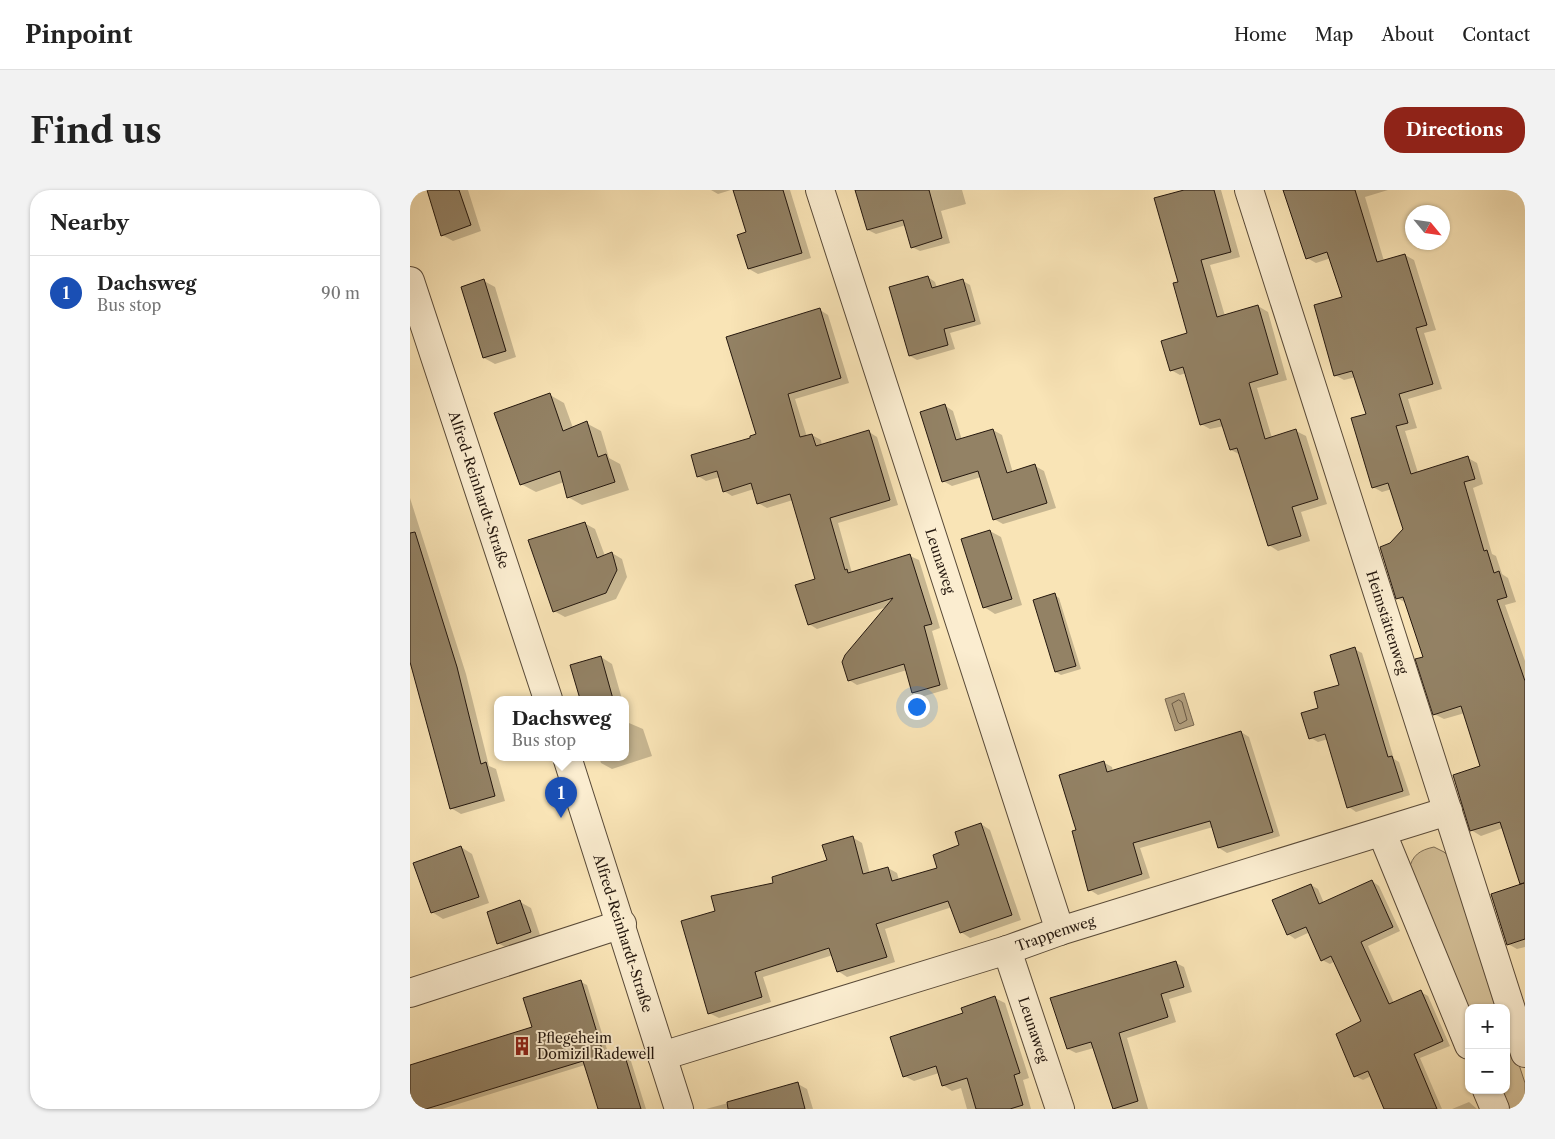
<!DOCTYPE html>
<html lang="en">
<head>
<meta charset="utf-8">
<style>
  body { margin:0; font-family:"Libre Caslon Text",serif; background:#f2f2f2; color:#222 }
  .controls { position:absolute; right:15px; bottom:15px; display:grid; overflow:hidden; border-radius:10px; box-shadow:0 1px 4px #0004 }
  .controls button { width:45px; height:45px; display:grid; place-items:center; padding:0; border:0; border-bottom:1px solid #e0e0e0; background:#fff; color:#222; font:25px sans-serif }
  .compass { position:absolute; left:995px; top:15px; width:45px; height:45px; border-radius:50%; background:#fff; box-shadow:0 1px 4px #0004; rotate:119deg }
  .you { position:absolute; left:506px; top:516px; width:18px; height:18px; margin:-12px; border:4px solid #fff; border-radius:50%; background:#1a73e8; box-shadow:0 0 0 8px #1a73e833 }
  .badge { display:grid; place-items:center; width:32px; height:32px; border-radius:50%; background:#8f2418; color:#fff; font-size:16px; font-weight:700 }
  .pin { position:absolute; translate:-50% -41px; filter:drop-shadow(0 1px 2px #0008) }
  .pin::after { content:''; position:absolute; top:26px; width:18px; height:15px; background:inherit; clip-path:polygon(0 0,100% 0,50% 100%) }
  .popup { position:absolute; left:84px; top:506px; width:135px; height:65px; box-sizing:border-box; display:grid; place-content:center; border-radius:10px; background:#fff; filter:drop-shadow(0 1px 4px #0005); font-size:16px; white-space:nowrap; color:#767676 }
  .popup b { font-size:19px; color:#222 }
  .popup::after { content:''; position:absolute; left:50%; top:100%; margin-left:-10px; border:10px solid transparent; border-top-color:#fff }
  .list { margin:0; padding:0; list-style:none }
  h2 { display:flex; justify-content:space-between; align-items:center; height:65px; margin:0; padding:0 20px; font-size:21px }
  h2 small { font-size:16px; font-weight:400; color:#767676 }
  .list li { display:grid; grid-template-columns:32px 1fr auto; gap:15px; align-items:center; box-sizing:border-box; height:75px; padding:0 20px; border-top:1px solid #e0e0e0 }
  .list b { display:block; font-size:19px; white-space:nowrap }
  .list p { margin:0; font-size:16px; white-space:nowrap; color:#767676 }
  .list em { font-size:16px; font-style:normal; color:#767676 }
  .map { position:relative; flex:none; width:1115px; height:919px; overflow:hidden; border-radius:20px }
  header { display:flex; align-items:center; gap:30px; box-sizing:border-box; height:70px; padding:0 25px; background:#fff; border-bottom:1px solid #e0e0e0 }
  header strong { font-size:24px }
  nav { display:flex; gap:28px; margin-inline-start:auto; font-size:18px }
  .intro { display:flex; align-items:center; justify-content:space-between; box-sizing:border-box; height:120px; padding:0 30px }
  h1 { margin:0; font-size:35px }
  .button { padding:12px 22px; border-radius:20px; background:#8f2418; color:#fff; font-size:18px; font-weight:700 }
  main { display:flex; gap:30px; padding:0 30px }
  aside { flex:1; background:#fff; border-radius:20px; box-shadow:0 1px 4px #0004 }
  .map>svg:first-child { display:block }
  .green { fill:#d5c199; stroke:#7c6c54 }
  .water { fill:#b19e7d; stroke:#796851 }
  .shadow { fill:#0003 }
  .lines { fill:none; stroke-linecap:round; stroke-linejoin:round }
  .shore { stroke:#6a5a46; stroke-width:1 }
  .building { fill:#938265; stroke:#24170e }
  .minor-casing { stroke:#594a38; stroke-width:30 }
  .minor { stroke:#fbedd0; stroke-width:28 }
  .labels { text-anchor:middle; stroke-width:4; stroke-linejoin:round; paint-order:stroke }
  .street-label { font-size:14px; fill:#24170e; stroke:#fbedd0 }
  .poi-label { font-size:14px; fill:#24170e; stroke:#fbedd0; text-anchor:start }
</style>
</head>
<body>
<header>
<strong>Pinpoint</strong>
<nav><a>Home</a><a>Map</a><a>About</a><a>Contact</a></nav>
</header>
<div class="intro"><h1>Find us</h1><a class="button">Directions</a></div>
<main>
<aside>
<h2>Nearby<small></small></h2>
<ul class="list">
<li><span class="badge" style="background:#1a4fb4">1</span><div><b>Dachsweg</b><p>Bus stop</p></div><em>90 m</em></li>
</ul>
</aside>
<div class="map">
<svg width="1115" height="919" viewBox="0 0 1115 919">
  <rect width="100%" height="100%" fill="#f9e4b6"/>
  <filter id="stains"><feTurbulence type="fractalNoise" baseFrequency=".004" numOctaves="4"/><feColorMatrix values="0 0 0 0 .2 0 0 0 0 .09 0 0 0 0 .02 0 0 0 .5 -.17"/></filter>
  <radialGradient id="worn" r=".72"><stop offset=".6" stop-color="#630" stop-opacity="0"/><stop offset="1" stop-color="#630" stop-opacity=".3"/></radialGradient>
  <!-- green -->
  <path class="green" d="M1024,657l10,5 8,8 49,148h-32v7l-60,-145c3,-15 11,-20 25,-23z
    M1096,835l19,58v26h-15l-8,-19h4z"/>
  <!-- water -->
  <path class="water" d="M774,503l10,32 -19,6 -10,-32z"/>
  <!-- shadow -->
  <path class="shadow" d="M18,0h40l13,41 -28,10 -11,-6z
    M301,0h20l-13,4z
    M347,0h33l21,68 -53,16 -9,-5 -1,-36z
    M447,0h105l4,14 -25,7 9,32 -30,8 -8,-4 -6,-22 -30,9 -8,-4z
    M778,0h33l19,67 -30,8 15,51 33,-10 10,6 19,68 -30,8 15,50 24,-7 10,5 21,68 -26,8 9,29 -32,10 -9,-6 -28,-90 -10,-5 -7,-24 -14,3 -9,-5 -15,-51 -6,2 -9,-5 17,-36 -8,-51z
    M875,0h103l-23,7 19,64 21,-6 9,5 22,70 -12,3 18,56 -34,10 9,29 -12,3 13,42 50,-15 9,5 6,21 -10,4 19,66 4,2 6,18 6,4 8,24 -11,3 20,56v286l-8,2 -9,-5 14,-59 -19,-57 -22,8 -10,-6 11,-63 -17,-54 -21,6 -10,-5 -10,-56 -18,-55 -9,-5 -6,-54 13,-14 -12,-41 -10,3 -9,-5 -6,-72 -11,-38 -12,3 -9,-5 8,-77 -12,-40 -15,5 -9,-5z
    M518,87l7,5 2,6 26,-7 7,4 11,39 -31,9 5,16 -38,11 -7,-4z
    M74,91l11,6 21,70 -21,7 -11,-6z
    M410,120l8,5 21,68 -54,16 12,38 5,-2 9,5 1,6 47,-14 8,5 21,68 -60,18 14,50 58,-17 9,4 21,68 -8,3 16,58 -27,8 -8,-5 -6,-22 -50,15 -8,-5 38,-73 -70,22 -8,-5 8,-44 -24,-80 -26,8 -9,-5 -4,-14 -22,7 -8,-5 -4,-14 -14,4 -8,-5 60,-41z
    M140,205l14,8 9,25 13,-5 15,8 8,27 11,6 9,26 -47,15 -14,-8 -4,-15 -28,10 -15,-8z
    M534,215l9,6 9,29 31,-10 9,5 11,38 22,-7 9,5 12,37 -53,16 -9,-5 -13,-42 -29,9 -9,-5z
    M0,308l56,176 23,92 7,3 9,32 -44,13 -10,-6 -41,-147z
    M174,333l11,6 10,27 7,-3 10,6 5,18 -11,22 -51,18 -11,-6z
    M580,341l11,6 21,68 -27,9 -11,-7z
    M644,405l5,3 22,71 -20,6 -5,-3z
    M944,459l8,4 32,106 5,3 11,33 -54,17 -7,-5 -21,-68 -10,3 -7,-4 9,-29 20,-23z
    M191,467l11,7 10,35h-40l-10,-33z
    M215,518l4,15 14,6 9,27 -40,13 -11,-6 -2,-6h26z
    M831,542l8,5 31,99 -53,17 -8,-5 -6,-21 -73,21 10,30 -52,17 -8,-5 -12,-60 25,-68 9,5 1,5z
    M571,634l9,6 31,90 -51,18 -9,-6 -9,-25 -67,22 10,33 -48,15 -9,-6 -5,-16 -70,22 8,25 -52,16 -10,-5 7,-101 112,-51 24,-24 10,6 8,31 18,-6 9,5 2,7 40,-12z
    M51,657l11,7 17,49 -46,16 -11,-7z
    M962,691l7,5 21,45 -32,15 26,57 27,-11 7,4 22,50 -30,12 22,51h-56l-15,-33 -8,4 -8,-4 8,-54 -28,-61 -5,3 -8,-4 -12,-28 -15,7 -7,-5 23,-49 7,4 6,14z
    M110,712l11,6 10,30 -32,11 -11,-6z
    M766,773l8,4 8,25 -23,7 7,23 -49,16 21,71h-33l-21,-61 -18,5 -8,-4z
    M171,792l6,3 23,74 14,-4 6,3 16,51h-47l-14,-44 -143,44h-32v-43l123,-38z
    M585,808l10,5 24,75 -6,2 8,29h-64l-6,-21 -9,3 -9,-6 -4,-12 -25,8 -10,-5 61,-62z
    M388,894l9,5 6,20h-107z
    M1059,912l8,7h-25z"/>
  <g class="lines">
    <!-- shore -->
    <path class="shore" d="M769,510l3,2 5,18 -7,4 -2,-2 -6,-18z"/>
  </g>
  <!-- building -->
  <path class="building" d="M17,0h32l12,35 -30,11z
    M323,0h50l19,63 -54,16 -11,-34 9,-3z
    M445,0h74l13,48 -31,10 -8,-28 -36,10z
    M774,0h30l17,62 -30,8 16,57 41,-12 20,69 -29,9 16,56 31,-10 22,70 -26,8 9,29 -33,10 -31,-98 -7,2 -10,-31 -20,6 -17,-58 -13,4 -9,-30 26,-8 -14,-50 5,-1 -24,-84z
    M873,0h72l22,72 28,-8 22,71 -11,3 17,56 -34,10 9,29 -12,3 15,48 57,-18 7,23 -11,3 20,69 3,-1 7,23 5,-2 8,26 -10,3 28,81v258l-18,6 -16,-51 33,-11 -4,1 -20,-62 -30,9 -17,-56 27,-9 -19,-60 -28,9 -18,-56 8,-2 -20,-60 -7,2 -16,-52 10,-4 13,-14 -15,-46 -16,5 -21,-70 15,-4 -14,-43 -18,5 -20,-71 28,-8 -15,-45 -21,7z
    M518,86l4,12 31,-9 12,42 -31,8 4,16 -39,11 -20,-69z
    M74,89l22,72 -23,7 -22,-71z
    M410,118l21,70 -53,16 12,43 12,-3 4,12 53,-16 21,70 -60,18 15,52 2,-1 1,4 62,-19 22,70 -8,2 16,59 -28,8 -8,-29 -56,17 -6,-19 3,-7 48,-57 -85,27 -13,-40 20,-6 -25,-85 -33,10 -6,-21 -28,9 -6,-21 -20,6 -6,-22 59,-17v-2l6,-2 -30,-97z
    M140,203l13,38 24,-10 11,36 8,-3 9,28 -48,16 -7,-27 -40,14 -26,-72z
    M535,214l11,36 37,-11 14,44 28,-9 12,39 -54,17 -15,-49 -36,11 -22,-70z
    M175,332l12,36 15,-6 5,18 -11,23 -53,19 -25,-72z
    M580,340l22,69 -29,9 -22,-69z
    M5,342l42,135 24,97 5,-2 9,34 -45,13 -40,-147v-129z
    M645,403l21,73 -21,6 -22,-72z
    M945,457l33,110 4,-1 11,35 -56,17 -22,-74 -16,5 -8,-26 17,-5 -4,-16 25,-7 -9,-30z
    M191,466l12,43h-33l-10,-34z
    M831,541l32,101 -55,16 -8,-27 -77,22 9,31 -54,17 -16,-60 4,-1 -17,-55 45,-14 3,11z
    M571,633l31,92 -52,18 -12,-32 -72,23 11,33 -50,15 -8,-24 -74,24 7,25 -54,17 -27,-93 34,-10 -4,-15 62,-13 -1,-6 55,-17 -5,-15 31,-9 10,38 25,-7 4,14 45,-13 -4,-13 26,-10 -4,-13z
    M51,656l18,51 -48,16 -18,-50z
    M962,690l21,47 -32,15 28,62 32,-14 22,51 -29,13 23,55h-53l-16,-38 -14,6 -18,-43 25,-13 -30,-65 -10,5 -15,-34 -19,8 -15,-35 39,-16 8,20z
    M110,710l11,32 -34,12 -10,-32z
    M766,771l8,26 -23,7 7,23 -49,16 19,68 -25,8 -22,-67 -24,7 -17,-51z
    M171,790l24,79 19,-6 17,56h-43l-15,-48 -157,48h-16v-44l122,-38 -9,-29z
    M585,806l25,77 -6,2 9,30 -13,4h-34l-9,-31 -25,8 -6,-20 -33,11 -13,-40 73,-24 -2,-5z
    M388,892l7,27h-77l-1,-7z"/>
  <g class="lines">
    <!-- minor casing -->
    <g class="minor-casing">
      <g id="minor">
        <path id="s1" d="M410,0l240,741"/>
        <path id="s2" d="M839,0l276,863"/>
        <path id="s3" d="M0,91l138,418"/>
        <path id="s4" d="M157,567l112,352"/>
        <path d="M972,643l87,212"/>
        <path id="s5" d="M597,760l53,159"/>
        <path d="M0,803l212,-69"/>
        <path id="s6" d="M252,866l345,-106 53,-19 388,-120"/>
        <path d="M1077,900l8,19"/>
      </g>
    </g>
    <!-- minor -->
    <use href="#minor" class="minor"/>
  </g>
  <!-- icons -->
  <defs>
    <g id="building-bare" transform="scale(1.5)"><path d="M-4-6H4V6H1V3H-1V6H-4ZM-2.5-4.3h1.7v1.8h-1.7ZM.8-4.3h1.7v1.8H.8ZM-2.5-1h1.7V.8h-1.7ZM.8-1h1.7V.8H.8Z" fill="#8f2418" stroke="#fbedd0" stroke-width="2.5" paint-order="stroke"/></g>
  </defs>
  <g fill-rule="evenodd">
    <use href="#building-bare" x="112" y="856"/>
  </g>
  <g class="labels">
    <!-- street labels -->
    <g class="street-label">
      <text dy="5" stroke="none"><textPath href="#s3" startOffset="220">Alfred-Reinhardt-Straße</textPath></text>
      <text dy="5" stroke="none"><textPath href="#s1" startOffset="390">Leunaweg</textPath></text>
      <text dy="5" stroke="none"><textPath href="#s2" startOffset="454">Heimstättenweg</textPath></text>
      <text dy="5" stroke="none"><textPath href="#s4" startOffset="185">Alfred-Reinhardt-Straße</textPath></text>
      <text dy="5" stroke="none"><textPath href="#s6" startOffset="412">Trappenweg</textPath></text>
      <text dy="5" stroke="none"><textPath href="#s5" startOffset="84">Leunaweg</textPath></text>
    </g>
    <!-- poi labels -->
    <g class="poi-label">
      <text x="127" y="853">Pflegeheim<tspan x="127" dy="16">Domizil Radewell</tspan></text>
    </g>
  </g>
  <rect width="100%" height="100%" filter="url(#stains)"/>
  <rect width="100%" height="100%" fill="url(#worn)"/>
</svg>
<div class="controls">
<button>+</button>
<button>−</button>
</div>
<svg class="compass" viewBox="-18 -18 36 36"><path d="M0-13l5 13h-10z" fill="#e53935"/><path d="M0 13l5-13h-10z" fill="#767676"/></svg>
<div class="you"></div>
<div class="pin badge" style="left:151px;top:628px;background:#1a4fb4">1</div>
<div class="popup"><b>Dachsweg</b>Bus stop</div>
</div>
</main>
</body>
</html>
